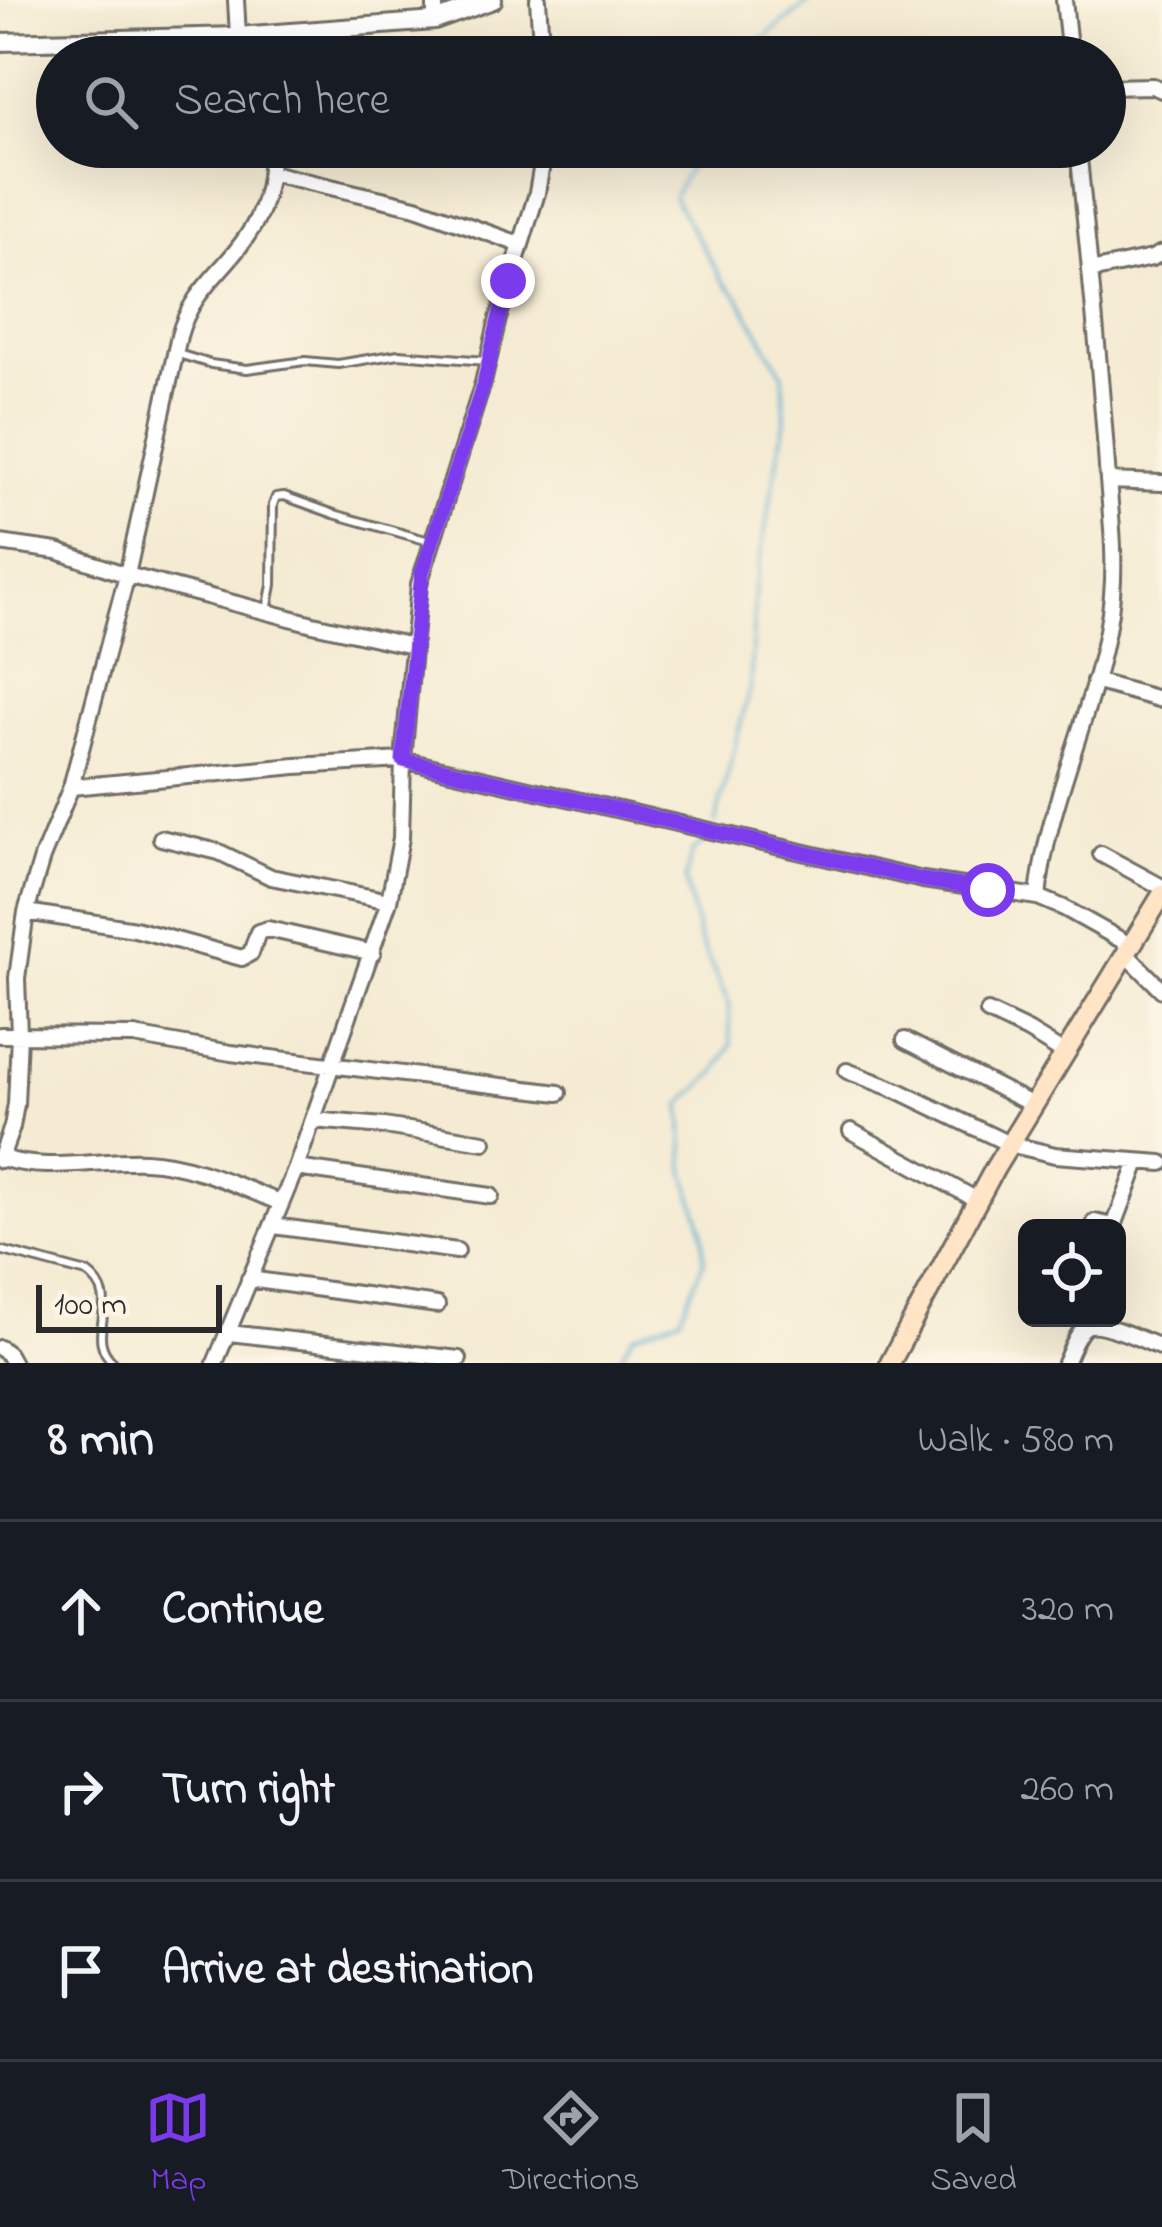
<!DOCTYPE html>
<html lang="en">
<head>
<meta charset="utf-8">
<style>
  body { margin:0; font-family:"Indie Flower",sans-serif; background:#242831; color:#f1f3f6 }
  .controls { position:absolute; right:36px; bottom:36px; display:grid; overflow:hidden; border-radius:18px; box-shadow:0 12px 48px #0002 }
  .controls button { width:108px; height:108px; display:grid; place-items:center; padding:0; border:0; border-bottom:3px solid #363941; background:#171b24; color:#f1f3f6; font:60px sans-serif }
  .scale { position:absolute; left:36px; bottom:30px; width:186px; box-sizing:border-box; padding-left:12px; border:6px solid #2b2b2b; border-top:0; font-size:33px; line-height:42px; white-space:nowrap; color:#2b2b2b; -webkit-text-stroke:9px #fcf5e5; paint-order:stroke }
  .stop { position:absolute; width:36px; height:36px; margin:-27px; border:9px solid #7c3aed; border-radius:50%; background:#fff }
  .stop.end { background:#7c3aed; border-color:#fff; box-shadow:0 3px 12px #0008 }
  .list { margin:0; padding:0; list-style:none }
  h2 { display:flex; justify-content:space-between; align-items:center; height:156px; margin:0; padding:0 48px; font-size:51px }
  h2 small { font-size:39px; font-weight:400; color:#9ea1a6 }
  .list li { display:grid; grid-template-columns:78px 1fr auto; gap:36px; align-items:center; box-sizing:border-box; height:180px; padding:0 48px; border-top:3px solid #363941 }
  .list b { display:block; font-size:45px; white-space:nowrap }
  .list em { font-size:39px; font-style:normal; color:#9ea1a6 }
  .icon { flex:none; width:66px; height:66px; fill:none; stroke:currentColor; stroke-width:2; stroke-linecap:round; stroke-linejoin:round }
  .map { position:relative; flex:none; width:1162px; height:1363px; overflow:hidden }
  .search { position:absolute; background:#171b24; box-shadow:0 12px 48px #0002; left:36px; right:36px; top:36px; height:132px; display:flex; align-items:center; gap:30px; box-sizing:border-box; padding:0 42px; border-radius:66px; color:#9ea1a6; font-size:45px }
  .sheet { height:696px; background:#171b24 }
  nav { display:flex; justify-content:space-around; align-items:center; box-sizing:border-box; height:168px; border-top:3px solid #363941; background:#171b24; font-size:33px; color:#9ea1a6 }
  nav a { display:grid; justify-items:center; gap:6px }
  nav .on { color:#7c3aed }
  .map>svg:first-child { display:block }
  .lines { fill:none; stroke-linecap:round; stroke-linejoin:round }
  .stream { stroke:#55aed2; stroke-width:3 }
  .service-casing { stroke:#726e66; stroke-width:12 }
  .minor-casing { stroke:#726e66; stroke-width:20 }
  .tertiary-casing { stroke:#726e66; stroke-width:22 }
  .secondary-casing { stroke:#726e66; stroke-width:24 }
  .service { stroke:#fff; stroke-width:6 }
  .minor { stroke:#fff; stroke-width:14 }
  .tertiary { stroke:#fff; stroke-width:16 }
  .secondary { stroke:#ffe4c6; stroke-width:18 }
  .route { stroke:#7c3aed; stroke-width:15 }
</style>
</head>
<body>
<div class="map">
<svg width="1162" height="1363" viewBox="0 0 1162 1363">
  <rect width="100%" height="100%" fill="#fcf5e5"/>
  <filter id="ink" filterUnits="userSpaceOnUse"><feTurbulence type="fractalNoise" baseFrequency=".00833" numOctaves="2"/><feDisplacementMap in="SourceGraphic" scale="24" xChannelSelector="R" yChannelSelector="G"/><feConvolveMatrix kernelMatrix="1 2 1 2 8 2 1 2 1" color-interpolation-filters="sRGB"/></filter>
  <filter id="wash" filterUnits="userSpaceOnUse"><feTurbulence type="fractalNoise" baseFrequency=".004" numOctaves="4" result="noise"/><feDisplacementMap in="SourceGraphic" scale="48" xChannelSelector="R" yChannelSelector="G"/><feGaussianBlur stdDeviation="2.7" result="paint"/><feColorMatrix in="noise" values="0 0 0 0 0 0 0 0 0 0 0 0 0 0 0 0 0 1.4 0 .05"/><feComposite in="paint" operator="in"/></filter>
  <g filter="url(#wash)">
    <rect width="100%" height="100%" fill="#f5ebd3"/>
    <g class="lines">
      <!-- stream -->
      <path class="stream" d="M748,57l6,-11 58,-46
        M700,147l-27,50 50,84 15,15 45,79 2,46 -30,166 -5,100 -35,137
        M616,1363l17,-28 47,-18 24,-56 -1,-30 -18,-61 -3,-66 34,-32 15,-27 -3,-43 -29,-63 -14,-59 7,-29 16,-11"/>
    </g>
  </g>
  <g filter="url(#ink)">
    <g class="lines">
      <!-- service casing -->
      <g class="service-casing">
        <path id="service" d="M178,354l33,10 36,5 58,-8 33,3 61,-10 87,7
          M267,611l5,-26 1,-80 3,-8 8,-1 50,18 95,27
          M0,1250l87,23c39,28 -6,62 27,90"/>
      </g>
      <!-- minor casing -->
      <g class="minor-casing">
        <path id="minor" d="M236,0l2,36
          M538,0l4,57
          M1064,0l6,57
          M435,21v-21
          M262,34l3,23
          M1105,87l48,-1 9,4
          M271,173l145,34 103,37
          M1090,271l62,-13 10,-5
          M1108,481l54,2
          M0,543l57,8 70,24 186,49 99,22
          M1094,681l68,19
          M71,787l225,-21 107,-6 520,120 115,17 26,11 66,37
          M161,838l58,14 52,25 118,24
          M1101,854l61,33
          M1038,897c9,-101 65,-201 74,-302 4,-43 -2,-86 -5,-128 -7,-107 -19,-213 -29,-320
          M26,912l109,17 107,29 9,-5 7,-21 10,-3 105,24
          M1125,953l37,37
          M988,1012l40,19 36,22
          M0,1035l134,1 97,17 328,40
          M905,1040l128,65
          M847,1071l52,20 110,53 46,11 107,8
          M313,1120l71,6 100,16
          M851,1131l126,69
          M2,1158c44,15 97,1 143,3 47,2 93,25 136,42
          M0,1160l12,-33 4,-23 3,-69 -2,-57 9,-66 16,-54 29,-71 56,-212 52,-239c13,-47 44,-63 68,-100 18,-25 24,-58 24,-89
          M296,1168l195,28
          M1095,1222l19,4 24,-64
          M274,1226l183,25
          M249,1279l188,26
          M229,1333l230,26
          M0,1348l8,6 5,9
          M215,1363l81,-195 93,-267 12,-63 2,-78 16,-176 64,-201 15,-64 39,-126 8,-46
          M1065,1363c5,-10 11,-29 20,-36 13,-9 62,15 77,21"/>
      </g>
      <!-- tertiary casing -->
      <g class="tertiary-casing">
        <path id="tertiary" d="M0,42l238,-6 197,-15 58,-21"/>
      </g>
      <!-- secondary casing -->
      <g class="secondary-casing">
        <path id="secondary" d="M890,1363l105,-195 167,-273"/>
      </g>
      <!-- service -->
      <use href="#service" class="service"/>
      <!-- minor -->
      <use href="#minor" class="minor"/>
      <!-- tertiary -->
      <use href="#tertiary" class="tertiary"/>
      <!-- secondary -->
      <use href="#secondary" class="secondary"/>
    </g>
  </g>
  <g class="lines" filter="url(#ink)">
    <!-- route -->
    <path class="route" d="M508,281l-24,102 -62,190 -19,187 520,120 65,10"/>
  </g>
</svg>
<div class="controls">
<button><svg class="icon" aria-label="locate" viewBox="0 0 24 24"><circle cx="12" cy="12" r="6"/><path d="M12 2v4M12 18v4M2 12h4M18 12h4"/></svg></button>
</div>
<div class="scale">100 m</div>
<div class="stop" style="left:988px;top:890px"></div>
<div class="stop end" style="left:508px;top:281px"></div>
<div class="search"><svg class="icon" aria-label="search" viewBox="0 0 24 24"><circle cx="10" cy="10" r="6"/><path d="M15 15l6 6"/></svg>Search here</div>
</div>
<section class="sheet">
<h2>8 min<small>Walk · 580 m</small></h2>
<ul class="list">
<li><svg class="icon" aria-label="ahead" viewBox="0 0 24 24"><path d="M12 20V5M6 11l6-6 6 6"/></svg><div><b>Continue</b></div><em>320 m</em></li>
<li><svg class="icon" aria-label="right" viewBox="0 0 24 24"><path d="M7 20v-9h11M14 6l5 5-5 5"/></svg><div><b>Turn right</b></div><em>260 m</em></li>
<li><svg class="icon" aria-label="arrive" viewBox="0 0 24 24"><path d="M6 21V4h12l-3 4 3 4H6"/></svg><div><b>Arrive at destination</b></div></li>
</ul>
</section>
<nav>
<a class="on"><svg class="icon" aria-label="map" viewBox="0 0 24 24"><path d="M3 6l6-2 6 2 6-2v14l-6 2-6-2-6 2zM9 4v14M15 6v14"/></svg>Map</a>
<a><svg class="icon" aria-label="directions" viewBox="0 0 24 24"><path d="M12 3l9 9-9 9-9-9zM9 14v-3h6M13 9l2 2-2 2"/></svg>Directions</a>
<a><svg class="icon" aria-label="saved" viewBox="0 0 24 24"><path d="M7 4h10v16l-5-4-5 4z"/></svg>Saved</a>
</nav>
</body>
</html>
